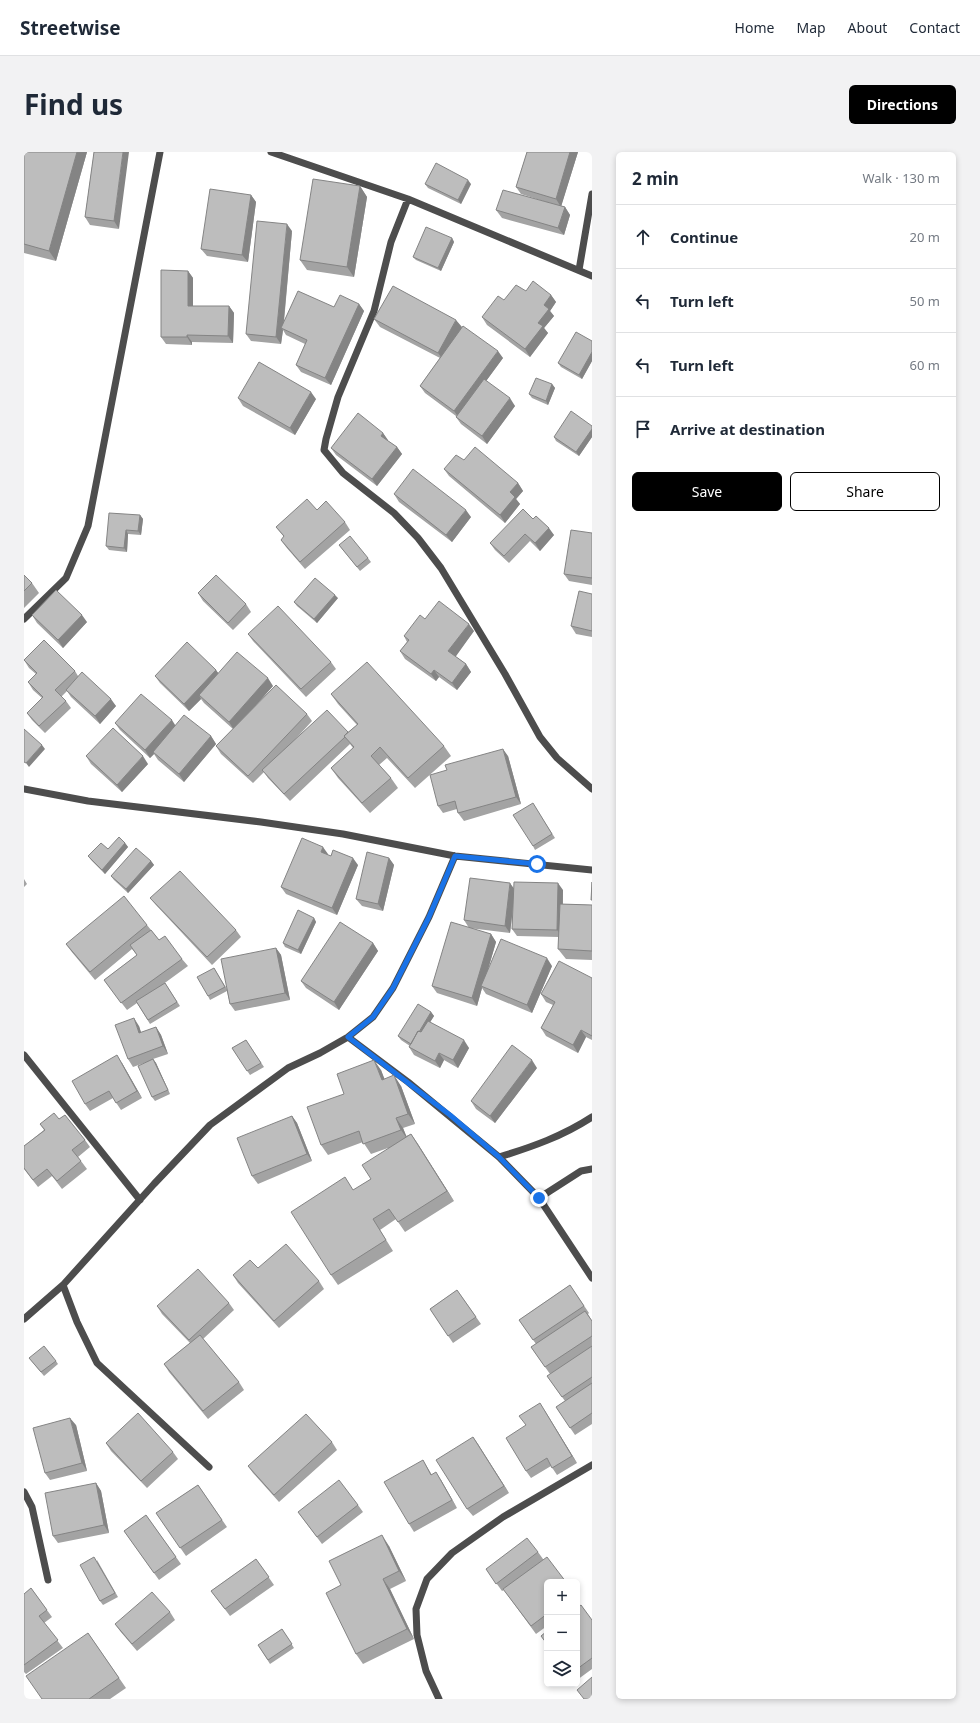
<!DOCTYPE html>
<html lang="en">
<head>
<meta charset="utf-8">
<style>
  body { margin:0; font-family:"Noto Sans",sans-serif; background:#f2f2f3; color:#1f2937 }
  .controls { position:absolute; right:12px; bottom:12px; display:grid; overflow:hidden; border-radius:6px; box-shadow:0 2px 6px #0003 }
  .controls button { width:36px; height:36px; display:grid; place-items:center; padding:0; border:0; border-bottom:1px solid #e0e1e3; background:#fff; color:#1f2937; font:20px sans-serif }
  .stop { position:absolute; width:12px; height:12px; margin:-9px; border:3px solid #1a73e8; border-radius:50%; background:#fff }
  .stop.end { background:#1a73e8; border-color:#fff; box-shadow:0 1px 4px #0008 }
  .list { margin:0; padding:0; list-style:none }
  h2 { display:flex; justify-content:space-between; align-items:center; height:52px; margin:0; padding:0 16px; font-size:17px }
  h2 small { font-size:13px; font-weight:400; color:#747a83 }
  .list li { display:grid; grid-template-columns:26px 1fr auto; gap:12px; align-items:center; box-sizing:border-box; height:64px; padding:0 16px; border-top:1px solid #e0e1e3 }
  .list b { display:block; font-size:15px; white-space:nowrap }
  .list em { font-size:13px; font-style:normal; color:#747a83 }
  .actions { display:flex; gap:8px; padding:12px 16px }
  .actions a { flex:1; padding:9px 0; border:1px solid #000; border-radius:6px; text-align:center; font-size:14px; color:#000 }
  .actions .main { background:#000; color:#fff }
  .icon { flex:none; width:22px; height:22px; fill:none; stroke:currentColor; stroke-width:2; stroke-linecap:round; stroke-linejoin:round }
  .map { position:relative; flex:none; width:568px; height:1547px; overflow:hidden; border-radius:6px }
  header { display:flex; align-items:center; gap:24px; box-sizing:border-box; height:56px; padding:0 20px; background:#fff; border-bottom:1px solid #e0e1e3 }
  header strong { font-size:19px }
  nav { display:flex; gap:22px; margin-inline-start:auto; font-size:14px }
  .intro { display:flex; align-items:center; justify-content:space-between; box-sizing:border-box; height:96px; padding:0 24px }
  h1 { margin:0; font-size:28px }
  .button { padding:10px 18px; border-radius:6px; background:#000; color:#fff; font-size:14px; font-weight:700 }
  main { display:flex; gap:24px; padding:0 24px }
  aside { flex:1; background:#fff; border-radius:6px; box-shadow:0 2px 6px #0003 }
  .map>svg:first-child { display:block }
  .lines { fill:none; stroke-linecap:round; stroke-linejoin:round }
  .minor { stroke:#4d4d4d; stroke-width:7 }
  .wall { fill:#a3a3a3 }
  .shaded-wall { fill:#848484 }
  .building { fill:#bdbdbd; stroke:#848484 }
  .route { stroke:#1a73e8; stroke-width:5 }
</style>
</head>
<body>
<header>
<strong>Streetwise</strong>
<nav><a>Home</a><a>Map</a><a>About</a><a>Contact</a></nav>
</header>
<div class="intro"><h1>Find us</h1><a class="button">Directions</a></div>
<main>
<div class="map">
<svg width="568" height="1547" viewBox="0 0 568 1547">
  <rect width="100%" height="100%" fill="#fff"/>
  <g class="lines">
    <!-- minor -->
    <path class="minor" d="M247,0l137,47 184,77
      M384,47l-17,43 -17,69 -36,86 -12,42 -2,11 19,23 51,40 24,25 23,30 64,106 35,63 17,21 35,31
      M555,118l13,-76
      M0,467l42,-41 22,-52 72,-374
      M0,637l64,12 173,21 82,12 112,22 137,14
      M324,885l60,45 91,75 40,41 53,80
      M0,903l116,145
      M475,1005c33,-10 64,-21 93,-40
      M515,1046l42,-27 11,-2
      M39,1133l14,37 20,41 112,104
      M0,1167l39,-34 91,-101 56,-59 78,-57 32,-15 28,-16 25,-20 20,-29 36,-71 26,-61
      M0,1340l8,15 16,73
      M415,1547l-13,-28 -9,-36 -1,-26 11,-30 25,-26 51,-36 89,-52"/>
  </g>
  <!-- wall -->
  <path class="wall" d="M0,0h63l-31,109 -32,-8z
    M70,0l25,77 -29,-4 -5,-8z
    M503,0h51l-17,54 4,1 5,8 -6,20 -62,-17 -6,-8 50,-8 -25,-8 -5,-7z
    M401,32h46l-10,20 -33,-16z
    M336,34l7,11 -13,80 -47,-7 -7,-10z
    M227,43l5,7 -8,60 -41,-6 -6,-7z
    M268,79l-8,91 50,-15 25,-3 5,7 -33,74 -30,-13 -5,-7 9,-21 -19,-9 -3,-5 -2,14 -30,-3 -5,-7z
    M428,86l2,4 -13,29 -25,-11 -3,-3z
    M164,119l5,7v28h36l5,7 -1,30 -41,-1v3l-26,-1 -5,-7z
    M502,139l25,4 5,7 -6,9 4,5 -10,12 4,5 -18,24 -43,-32 -5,-8 22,-17z
    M350,167l88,8 -2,4 43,27 -17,23 29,25 -28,38 -26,-20 -5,-7v-1l-31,-23 -5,-7 20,-28 -60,-31z
    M568,189v20l-10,18 -21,-12 -3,-4z
    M528,232l3,4 -7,17 -16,-7 -3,-4z
    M214,246l78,1 -21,36 -52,-29z
    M568,274v11l-13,19 -23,-15 -2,-4z
    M359,281l5,8 9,6 5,7 -25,32 -41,-31 -5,-7z
    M440,308l54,23 5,8 -7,8 4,5 -15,19 -56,-47 -5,-7z
    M370,342l77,23 -19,25 -53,-40z
    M116,363l3,4 -2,16 -13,-1 -1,18 -18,-2 -3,-4z
    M509,367l21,16 -14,16 -10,-10 -21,22 -14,-13 -5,-7z
    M321,370l5,8 -45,39 -19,-22 -5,-7 3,-3 -8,-10z
    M568,381v52l-23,-4 -5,-7z
    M315,393l29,13 3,4 -11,9z
    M0,423l8,8 7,10 -15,15z
    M174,441l48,11 5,8 -18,18 -30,-29z
    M568,442v43l-16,-3 -5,-8z
    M314,446l-21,25 -20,-17 -3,-4z
    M8,463l55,7 -24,26 -26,-25z
    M401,467l49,12 -19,25 11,8 5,8 -14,18 -18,-13 -3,4 -31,-22 -5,-8 7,-9 -3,-6z
    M224,482l83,28 5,7 -30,28 -53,-56z
    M0,508l51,11 3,5 38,30 -16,18 -29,-27 -4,-6 -6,6 5,4 5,7 -26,25 -13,-13 -5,-7 15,-15 -9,-8 -5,-8 8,-8 -7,-6z
    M192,518l2,3 55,13 -17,19 51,9 5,7 -20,22 56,-11 9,-7 -19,-21 -7,-10 113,52 7,10 -36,32 -28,-30 -8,7 12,13 7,10 -28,25 -32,-35 -7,-10 22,-20 -3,-4 -60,57 -22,-23 -4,-6 -11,11 -32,-29 -5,-8 17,-17 -29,-26 -3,-4 -12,12 -29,-28 -5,-7z
    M91,571l60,2 36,11 5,8 -32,38 -26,-22 -4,-6 -4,4 -30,-28z
    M62,604l62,8 -26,28 -31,-28z
    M484,604l13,48 -57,17 -6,-8 -1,-4 -14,4 -5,-7z
    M511,655l20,31 -20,12 -2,-4z
    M101,691l3,4 -23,27 -14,-14 -3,-4z
    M304,702v1l30,10 -21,50 -51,-21 -5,-7z
    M365,706l5,7 -11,46 -21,-5 -6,-7z
    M127,709l3,4 -26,28 -14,-13 -3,-4z
    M0,727l3,5 -3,3z
    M489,736l50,2v14l29,1v55l-26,-1 -8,-10 1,-12 -42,-1 -5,-7 1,-21 -3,25 -41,-5 22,6 5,8 -8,27 64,-3 -20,47 -46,-19 -4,-6 -5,18 -40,-13 -5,-7 37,-58 -5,-8z
    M126,746l86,32 5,7 -29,28 -56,-60z
    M290,766l2,4 -15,32 -16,-7 -2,-4z
    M123,773l12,15 23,19 6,7 -26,19 3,-2 15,23 -30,18 -13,-21 -10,7 -23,-30 33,-25 -5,-6 -37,31 -24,-29 -5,-7z
    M349,791l5,8 -39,59 -33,-22 -5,-7z
    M252,796l5,7 9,45 -55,11 -5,-7 -3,-13 -17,9 -2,-4 6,-28 13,21z
    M568,826v62l-6,-3 -8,16 -32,-17 -5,-8 12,-23 -7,-3 -5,-8z
    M407,860l3,4 -4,6 39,26 -11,20 -14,-8 -4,8 -26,-13 -5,-8 1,-1 -9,-6 -3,-4z
    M115,874l2,7 15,-6 5,8 7,19 -15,5 3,4 14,31 -15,7 -3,-4 -5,-35 -14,5 -5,-8z
    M222,888l18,27 -14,8 -18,-27z
    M98,911l20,35 -21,12 -8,-12 -23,13 -5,-7z
    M513,916l-42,55 -19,-14 -5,-8z
    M357,918l3,9 17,7 14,38 -12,4 3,8 5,-2 43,67 -49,31 -9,-13 -16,11 13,21 -55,34 -7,-10 23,-85 17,-11 17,-31 -17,6 -8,-12 -35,13 -7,-10 23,-51z
    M268,964l5,7 15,38 -54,23 -6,-8z
    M35,967l26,21 5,7 -12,10 9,12 -25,20 -10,-13 -14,11 -14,-18v-23l20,-16 -4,-6z
    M234,1116l61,13 5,8 -45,39 -41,-45 -5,-8z
    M546,1133l19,28 -1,1 4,7v103l-17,11 -19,-28 9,-6 -18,-25 3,-2 -19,-27 5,-3 -17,-24z
    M433,1138l24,34 -28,19 -23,-34z
    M205,1151l5,7 -31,29 36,43 5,8 -36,29 -39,-47 -5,-8 26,-21 -28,-29 -5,-8z
    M5,1206l27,3 2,3 -14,12z
    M521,1259l32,52 -20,12 -6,-9 -20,12 -5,-7v-46z
    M52,1273l11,46 -37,9 -5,-7z
    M449,1285l36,56 -36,23 -6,-7z
    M308,1290l5,8 -58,52 -26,-29 -5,-7z
    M82,1291l67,9 5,7 -31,29 -36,-37z
    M399,1308l9,15 9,5 16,28 -43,24 -5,-8z
    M72,1331l5,8 8,42 -51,10 -5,-7z
    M174,1333l29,42 -41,29 -30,-43z
    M334,1353l5,7 -41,32 -24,-32z
    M122,1363l35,49 -22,16 -35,-49z
    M365,1394l17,35 -16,8 24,50 -51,25 -7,-10 -15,-69z
    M514,1400l5,7 4,23v44l-11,8 -32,-44 -2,1 -16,-22z
    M232,1407l18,26 -44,31 -19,-25z
    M73,1408l21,37 -15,8 -3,-4z
    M7,1436l21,29 -8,6 19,25 -37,26 -2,-2v-78z
    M553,1445l3,4 -3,3z
    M553,1456l15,12v49l-15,11z
    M146,1460l5,8 -38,31 -17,-20 -5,-7z
    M258,1477l12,19 -24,16 -12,-19z
    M64,1481l38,55 -16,11h-68z"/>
  <!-- shaded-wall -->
  <path class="shaded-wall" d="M53,0h10l-31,109 -7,-10z
    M99,0h6l-10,77 -5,-8z
    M546,0h8l-17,55 -5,-8z
    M444,28l3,4 -10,20 -3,-4z
    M336,34l7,11 -13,80 -7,-10z
    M227,43l5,7 -8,60 -6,-7z
    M541,55l5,8 -6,20 -6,-7z
    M263,72l5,7 -9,98 -2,-1 2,2 -2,14 -5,-7z
    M428,86l2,4 -13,29 -3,-3z
    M164,119l5,7v35l-5,-7z
    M527,143l5,7 -6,9 4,5 -10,12 4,5 -18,24 -5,-8 13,-26 6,-18z
    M335,152l5,7 -33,74 -6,-7z
    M205,154l5,7 -1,30 -5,-7z
    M432,168l6,7 -18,34 -6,-8z
    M163,183l5,7v3l-5,-8z
    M474,199l5,7 -44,60 -5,-7z
    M568,200v9l-10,18 -3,-4z
    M528,232l3,4 -7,17 -2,-4z
    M287,240l5,7 -21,36 -5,-7z
    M486,246l5,8 -28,38 -5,-8z
    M568,277v8l-13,19 -3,-4z
    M359,281l5,7 -2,3 -5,-7z
    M373,295l5,7 -25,32 -5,-7z
    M494,331l5,8 -7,8 4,5 -15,19 -5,-8 10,-23z
    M442,358l5,7 -19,25 -6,-7z
    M116,363l3,4 -2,16 -3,-4z
    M525,376l5,7 -14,16 -5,-8z
    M102,378l2,4 -1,18 -3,-4z
    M311,443l3,3 -21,25 -3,-4z
    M58,463l5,7 -24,26 -5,-8z
    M445,472l5,7 -20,28 -6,-8z
    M442,512l5,8 -14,18 -5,-7z
    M192,518l5,7 -22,18 2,4 -12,12 -5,-7z
    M410,518l5,7 -3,4 -5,-7z
    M244,526l5,8 -39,44 -5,-8z
    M87,547l5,7 -16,18 -5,-8z
    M148,568l5,8 -24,24 1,2 -4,4 -5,-8z
    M187,584l5,8 -32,38 -5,-8z
    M18,593l3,4 -16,18 -3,-4z
    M479,597l5,7 13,48 -5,-7z
    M119,604l5,8 -26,28 -5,-7z
    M101,691l3,4 -23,27 -3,-4z
    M299,695l5,7 -2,5 -5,-7z
    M329,706l5,7 -21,50 -5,-7z
    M365,706l5,7 -11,46 -5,-7z
    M127,709l3,4 -26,28 -2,-4z
    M486,731l5,7 -5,43 -5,-7z
    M534,731l5,7 -1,47 -5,-7z
    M290,766l2,4 -15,32 -3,-4z
    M467,782l5,8 -13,45 -2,-1 1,2 -5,18 -5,-8z
    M349,791l5,8 -39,59 -5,-8z
    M252,796l5,7 9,45 -5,-7z
    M523,806l5,8 -20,47 -5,-8z
    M407,860l3,4 -20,32 -2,-3z
    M110,866l5,8 5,15 -5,-8z
    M132,875l5,8 7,19 -5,-8z
    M557,878l5,7 -8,16 -5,-8z
    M440,888l5,8 -11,20 -5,-8z
    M415,901l5,7 -4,8 -5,-7z
    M93,903l5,8 20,35 -5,-7z
    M129,907l3,4 14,31 -2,-4z
    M350,908l7,10 8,20 -7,-10z
    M508,908l5,8 -42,55 -5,-7z
    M370,923l7,11 14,38 -7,-10z
    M268,964l5,7 15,38 -5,-7z
    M372,966l7,10 5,12 -7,-10z
    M387,982l7,10 36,57 -7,-10z
    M516,1251l5,8 32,52 -5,-7z
    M46,1266l6,7 11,46 -5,-8z
    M449,1285l5,7 31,49 -5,-7z
    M412,1320l5,8 16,28 -5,-8z
    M72,1331l5,8 8,42 -5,-8z
    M358,1383l7,11 17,35 -7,-10z
    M359,1427l7,10 24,50 -7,-10z"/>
  <!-- building -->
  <path class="building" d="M0,0h53l-28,99 -25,-7z
    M70,0h29l-9,69 -29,-4z
    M503,0h43l-14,47 -40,-12z
    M412,11l32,17 -10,20 -33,-16z
    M289,27l47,7 -13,81 -47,-7z
    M186,37l41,6 -9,60 -41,-6z
    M479,38l62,17 -7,21 -62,-18z
    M233,69l30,3 -11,113 -30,-3z
    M402,75l26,11 -14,30 -25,-11z
    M137,118l27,1v35h41l-1,30 -41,-1v2h-26z
    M509,129l18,14 -7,10 5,4 -11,14 5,3 -18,23 -43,-32 16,-21 6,4 12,-15 10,6z
    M369,134l63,34 -18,33 -64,-34z
    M274,139l36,16 6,-12 19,9 -34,74 -29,-13 11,-25 -26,-12z
    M439,174l35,25 -44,60 -34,-25z
    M552,180l16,9v11l-13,23 -21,-12z
    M235,210l52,30 -21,36 -52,-30z
    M512,226l16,6 -6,17 -17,-7z
    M460,227l26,19 -28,38 -26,-19z
    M547,259l21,15v3l-16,23 -22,-15z
    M334,261l25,20 -2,3 16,11 -25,32 -41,-31z
    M451,295l43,36 -8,9 5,5 -15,18 -56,-46 12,-14 8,5z
    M389,317l53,41 -20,25 -52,-41z
    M283,347l10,11 9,-9 19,21 -45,40 -19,-22 3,-4 -8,-9z
    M499,357l10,10 3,-3 13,12 -14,15 -10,-9 -21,22 -14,-13z
    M85,361l31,2 -2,16 -12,-1 -2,18 -18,-2z
    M547,378l21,3v45l-28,-4z
    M326,384l18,22 -11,9 -18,-22z
    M0,423l8,8 -8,8z
    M192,423l30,29 -18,19 -30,-30z
    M291,426l20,17 -21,24 -20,-17z
    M32,438l26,25 -24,25 -26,-25z
    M555,439l13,3v37l-21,-5z
    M415,449l30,23 -21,27 18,13 -14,19 -18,-13 -3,4 -31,-23 9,-11 -5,-4 16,-21 5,4z
    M254,454l53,56 -30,27 -53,-55z
    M20,488l31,31 -20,19 11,11 -27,25 -12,-13 16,-16 -15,-15 9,-9 -13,-13z
    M163,490l29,28 -32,34 -29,-28z
    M213,500l31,26 -39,44 -30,-27z
    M343,510l77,84 -36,32 -28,-31 -9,9 20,22 -29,25 -31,-35 23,-21 -10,-11 14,-12 -27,-30z
    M58,520l29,27 -16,17 -29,-26z
    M252,533l31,29 -59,62 -32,-30z
    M117,542l31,26 -27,30 -30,-27z
    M303,558l21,22 -4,4 1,1 -61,57 -22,-24z
    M160,563l27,21 -32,38 -26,-22z
    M89,576l30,28 -26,29 -31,-29z
    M0,577l18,16 -16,18 -2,-1z
    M479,597l13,48 -58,16 -3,-12 -17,5 -8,-31 17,-5 -2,-5z
    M509,651l19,31 -19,12 -20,-31z
    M95,685l6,6 -23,27 -14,-14 13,-13 7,6z
    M278,686l21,9 -2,5 10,4 2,-6 20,8 -21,50 -51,-21z
    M112,696l15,13 -25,28 -15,-13z
    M343,700l22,6 -11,46 -22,-5z
    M156,719l56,59 -29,27 -57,-59z
    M446,726l40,5 -5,43 -41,-6z
    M490,730l44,1 -1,47 -45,-1z
    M568,730v18h-1z
    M100,744l23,29 -57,47 -24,-28z
    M536,752l32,1v46l-34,-2z
    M274,758l16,8 -16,32 -15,-7z
    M316,770l33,21 -39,59 -33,-21z
    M427,770l40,12 -19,64 -40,-12z
    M127,778l8,10 6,-4 17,23 -61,44 -17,-23 33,-25 -7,-10z
    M477,787l46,19 -20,47 -46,-19z
    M252,796l9,45 -55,11 -9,-45z
    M535,809l33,17v58l-11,-6 -8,15 -32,-17 14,-26 -14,-8z
    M190,816l11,19 -17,9 -11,-19z
    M141,831l12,19 -29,18 -12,-19z
    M394,852l13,8 -12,20 -1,-1 -7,13 -13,-8z
    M110,866l5,15 17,-6 7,19 -35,13 -13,-34z
    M404,869l36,19 -11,20 -14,-7 -4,8 -26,-14 9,-16 3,1z
    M222,888l15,23 -14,8 -15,-23z
    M488,893l20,15 -42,56 -19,-15z
    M93,903l20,36 -21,12 -7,-12 -24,13 -13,-23z
    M129,907l15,31 -16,7 -14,-31z
    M350,908l8,20 12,-5 14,39 -12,4 5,12 -38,14 -4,-13 -38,14 -14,-38 37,-13 -7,-20z
    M30,961l5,6 6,-4 20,25 -13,10 9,11 -24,20 -10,-12 -14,11 -9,-12v-22l21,-16 -5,-6z
    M268,964l15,38 -55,22 -15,-38z
    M387,982l36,57 -49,31 -9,-13 -16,10 13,21 -55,35 -40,-63 54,-35 8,13 18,-11 -9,-14z
    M262,1092l33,37 -45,40 -41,-46 17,-15 8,8z
    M174,1117l31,34 -40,37 -32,-34z
    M546,1133l14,21 -51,34 -14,-20z
    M433,1138l19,27 -28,19 -18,-27z
    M561,1159l7,10v15l-47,31 -14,-20z
    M176,1183l39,47 -36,29 -39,-47z
    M20,1194l12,15 -15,11 -12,-14z
    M568,1194v31l-30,20 -15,-21z
    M568,1231v30l-22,15 -14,-21z
    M516,1251l32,53 -20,12 -5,-10 -21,13 -20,-33 20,-13 -7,-9z
    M114,1261l35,39 -32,29 -35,-38z
    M282,1262l26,28 -58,53 -26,-29z
    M46,1266l12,45 -37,10 -12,-45z
    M449,1285l31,49 -37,23 -31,-49z
    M399,1308l8,15 5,-3 16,28 -43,24 -25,-42z
    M315,1328l19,25 -41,32 -19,-25z
    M72,1331l8,42 -51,11 -8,-43z
    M174,1333l24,35 -42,28 -24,-35z
    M122,1363l30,42 -22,16 -30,-42z
    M358,1383l17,36 -16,8 24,50 -51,25 -30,-61 15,-8 -12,-24z
    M503,1386l11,14 -42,32 -10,-15z
    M70,1405l21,36 -15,8 -20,-36z
    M523,1405l19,25h-19v32l-16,12 -28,-37z
    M232,1407l13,18 -44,32 -14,-18z
    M7,1436l16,22 -8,6 19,24 -34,25v-71z
    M128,1440l18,20 -38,32 -17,-20z
    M557,1453l11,15v38l-15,11v-61z
    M258,1477l10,15 -24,16 -10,-15z
    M523,1479v13l-6,-8z
    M64,1481l31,45 -30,21h-47l-16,-23z
    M568,1525v22h-8l-7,-9z"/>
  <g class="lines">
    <!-- route -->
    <path class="route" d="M513,712l-82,-8 -26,61 -36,71 -20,29 -25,20 102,78 49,42 40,41"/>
  </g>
</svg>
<div class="controls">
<button>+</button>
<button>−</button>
<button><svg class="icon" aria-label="layers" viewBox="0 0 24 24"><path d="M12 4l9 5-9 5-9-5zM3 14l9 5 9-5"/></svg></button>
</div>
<div class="stop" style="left:513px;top:712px"></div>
<div class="stop end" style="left:515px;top:1046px"></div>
</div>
<aside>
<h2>2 min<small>Walk · 130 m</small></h2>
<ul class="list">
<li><svg class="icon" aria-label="ahead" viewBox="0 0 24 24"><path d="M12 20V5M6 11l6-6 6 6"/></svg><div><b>Continue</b></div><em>20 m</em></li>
<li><svg class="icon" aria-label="left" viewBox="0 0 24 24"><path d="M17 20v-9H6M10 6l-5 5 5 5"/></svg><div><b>Turn left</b></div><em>50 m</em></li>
<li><svg class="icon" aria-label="left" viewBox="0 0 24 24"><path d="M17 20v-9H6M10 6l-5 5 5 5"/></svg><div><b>Turn left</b></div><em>60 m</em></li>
<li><svg class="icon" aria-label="arrive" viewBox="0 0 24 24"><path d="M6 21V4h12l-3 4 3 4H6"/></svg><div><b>Arrive at destination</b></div></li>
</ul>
<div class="actions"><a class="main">Save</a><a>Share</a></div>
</aside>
</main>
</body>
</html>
